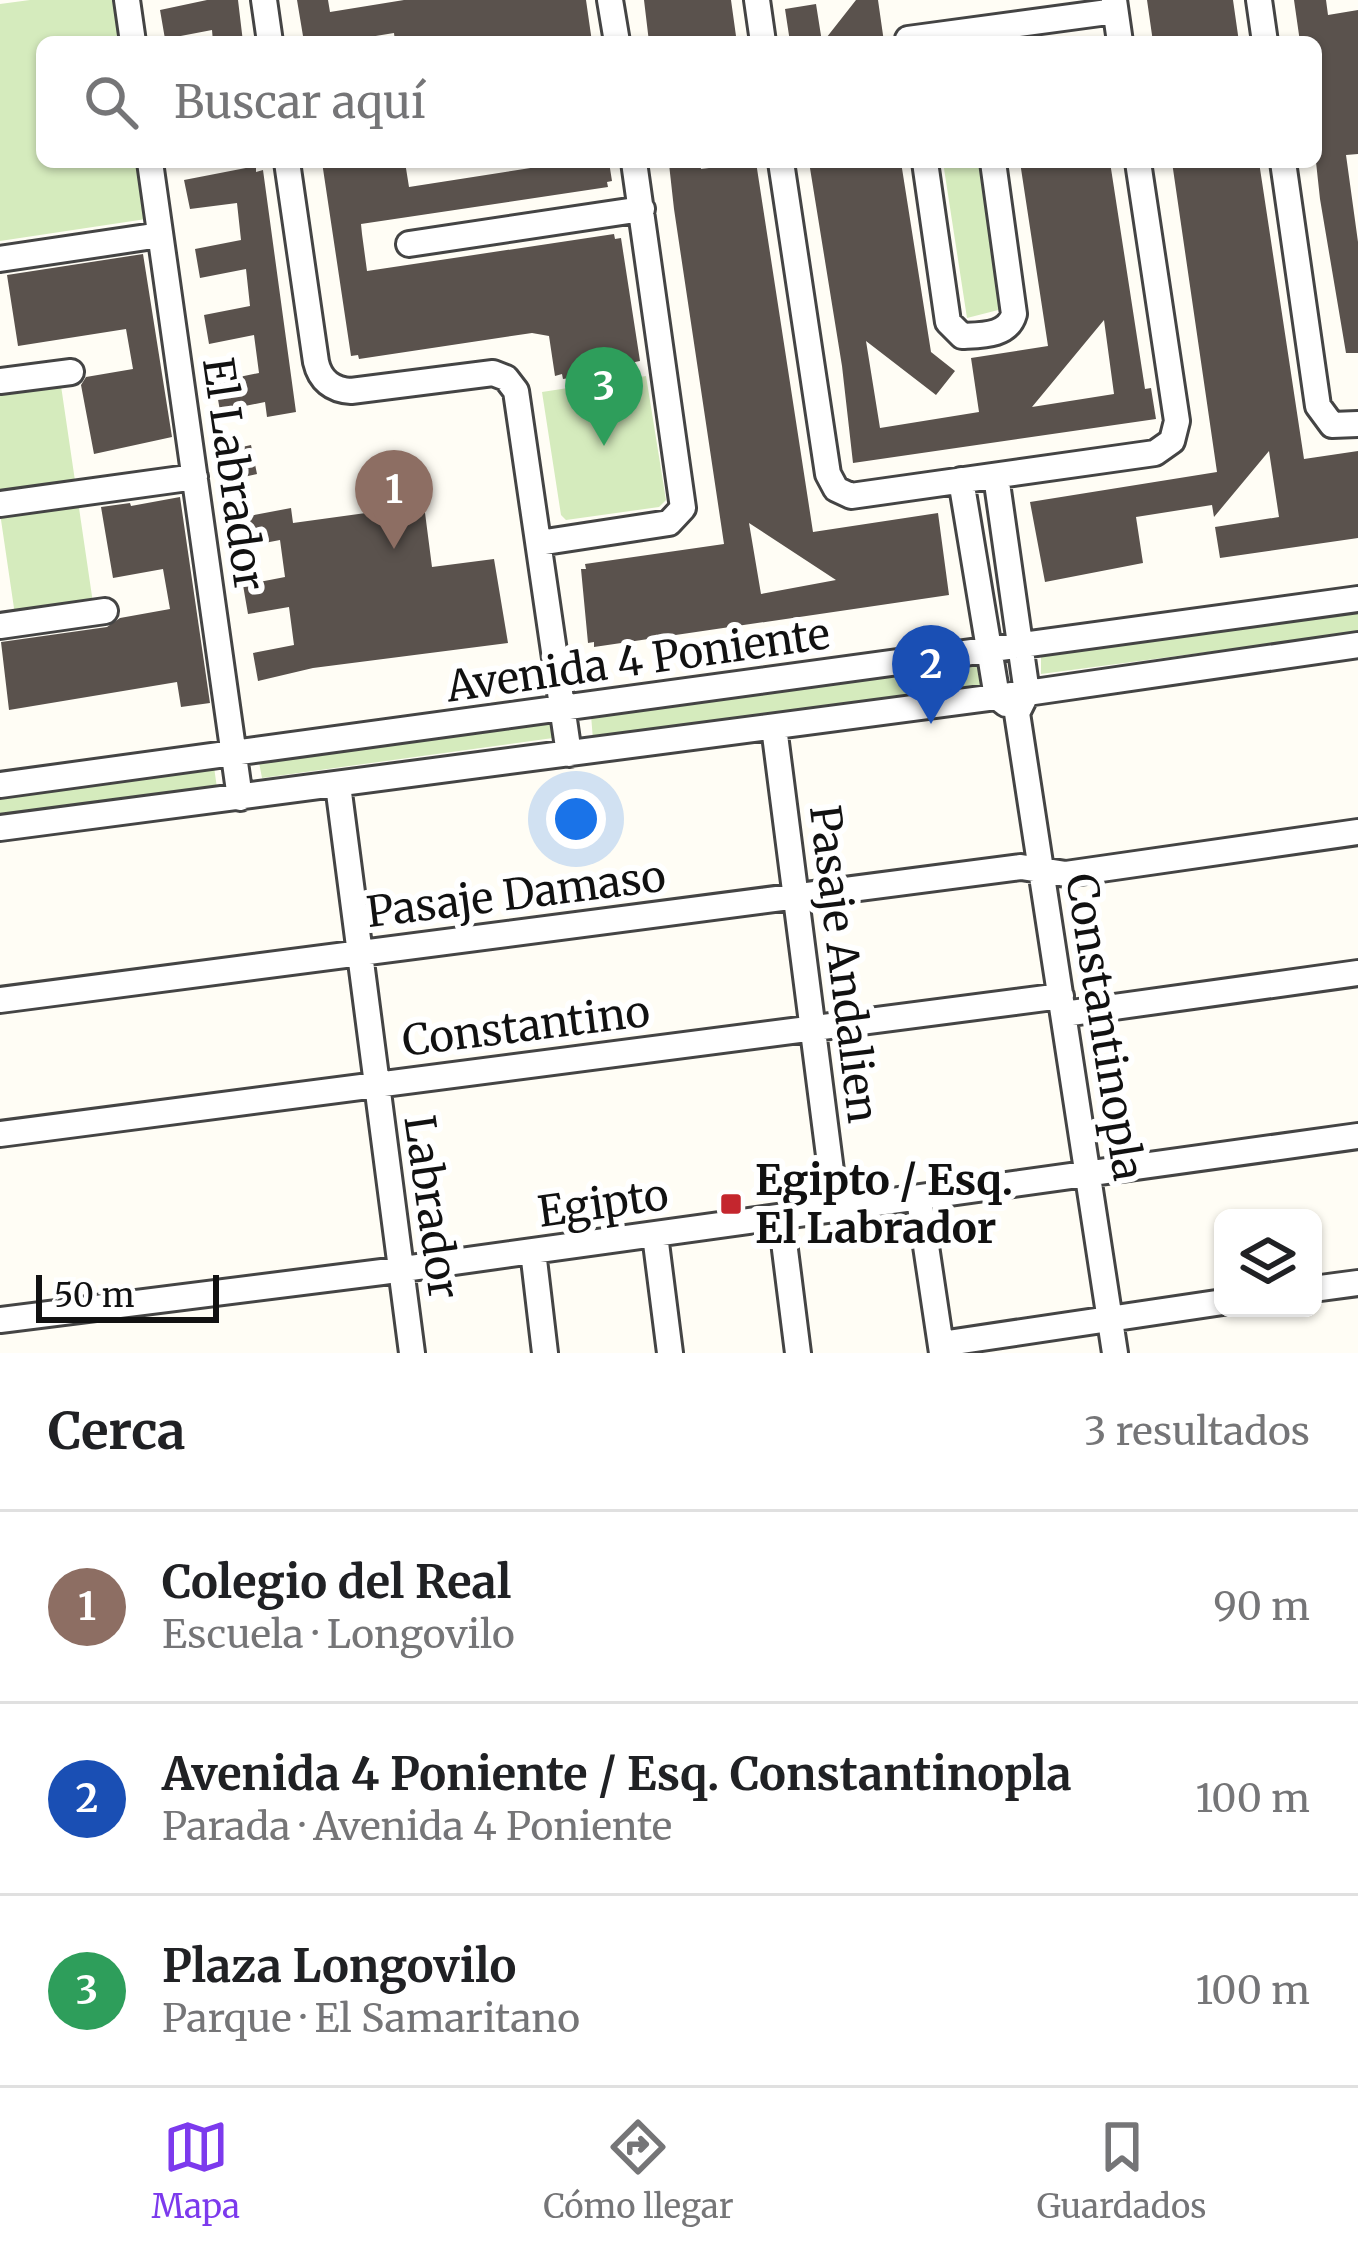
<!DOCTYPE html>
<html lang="es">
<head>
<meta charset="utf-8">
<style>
  body { margin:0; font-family:Merriweather,serif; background:#f2f2f2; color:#202124 }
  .controls { position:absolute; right:36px; bottom:36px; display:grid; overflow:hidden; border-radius:18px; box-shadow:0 3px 9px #0004 }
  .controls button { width:108px; height:108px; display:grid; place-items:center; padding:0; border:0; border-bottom:3px solid #e0e0e0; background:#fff; color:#202124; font:60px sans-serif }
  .scale { position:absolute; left:36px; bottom:30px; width:183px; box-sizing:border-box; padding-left:12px; border:6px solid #111; border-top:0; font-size:33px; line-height:42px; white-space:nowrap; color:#111; -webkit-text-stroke:9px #fff; paint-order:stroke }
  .you { position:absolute; left:576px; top:819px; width:42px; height:42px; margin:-30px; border:9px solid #fff; border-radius:50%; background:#1a73e8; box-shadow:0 0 0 18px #1a73e833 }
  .badge { display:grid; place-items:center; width:78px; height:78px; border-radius:50%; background:#7c3aed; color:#fff; font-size:39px; font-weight:700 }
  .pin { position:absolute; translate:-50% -99px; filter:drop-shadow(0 3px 6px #0008) }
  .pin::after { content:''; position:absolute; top:63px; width:42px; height:36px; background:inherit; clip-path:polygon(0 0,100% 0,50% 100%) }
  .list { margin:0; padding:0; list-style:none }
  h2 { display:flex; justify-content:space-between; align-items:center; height:156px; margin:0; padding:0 48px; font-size:51px }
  h2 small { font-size:39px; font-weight:400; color:#757577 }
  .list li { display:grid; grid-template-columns:78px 1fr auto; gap:36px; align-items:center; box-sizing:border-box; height:192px; padding:0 48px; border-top:3px solid #e0e0e0 }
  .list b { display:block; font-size:45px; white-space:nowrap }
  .list p { margin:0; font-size:39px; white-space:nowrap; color:#757577 }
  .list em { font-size:39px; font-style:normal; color:#757577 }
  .icon { flex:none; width:66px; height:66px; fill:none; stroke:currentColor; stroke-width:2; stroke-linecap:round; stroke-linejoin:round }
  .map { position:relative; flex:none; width:1358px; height:1353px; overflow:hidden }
  .search { position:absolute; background:#fff; box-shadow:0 3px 9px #0004; left:36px; right:36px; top:36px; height:132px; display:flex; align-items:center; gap:30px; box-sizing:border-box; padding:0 42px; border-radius:18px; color:#757577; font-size:45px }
  .sheet { height:732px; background:#fff }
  nav { display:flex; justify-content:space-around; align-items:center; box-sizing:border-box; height:168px; border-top:3px solid #e0e0e0; background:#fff; font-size:33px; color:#757577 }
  nav a { display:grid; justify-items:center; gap:6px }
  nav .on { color:#7c3aed }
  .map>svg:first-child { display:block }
  .green { fill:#d5ebbd }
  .building { fill:#5a524d; fill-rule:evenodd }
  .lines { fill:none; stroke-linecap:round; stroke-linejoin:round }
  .minor-casing { stroke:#444; stroke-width:30 }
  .minor { stroke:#fff; stroke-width:24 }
  .poi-dot { fill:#c4262e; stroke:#fff; stroke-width:4.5 }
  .labels { text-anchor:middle; stroke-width:12; stroke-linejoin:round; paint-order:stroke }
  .street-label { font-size:42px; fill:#111; stroke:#fff }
  .poi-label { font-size:42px; font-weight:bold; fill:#111; stroke:#fff; text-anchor:start }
</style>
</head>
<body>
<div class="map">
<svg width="1358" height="1353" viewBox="0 0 1358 1353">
  <rect width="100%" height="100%" fill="#fffdf5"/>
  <!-- green -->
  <path class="green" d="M30,0h84l7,42h-79v120h96l8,57 -146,22v-237z
    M943,162h43l20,146 -39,10z
    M646,376l20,124 -7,7 -93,13 -5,-5 -19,-123z
    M60,379l33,224 -78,12 -15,-102v-125z
    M1358,612v20l-317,42v-20z
    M987,662l1,23 -395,55 -2,-25z
    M549,718l4,20 -291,40 -4,-21z
    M214,767l3,21 -217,28v-22z"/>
  <!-- building -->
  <path class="building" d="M207,0h31l5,42h-30l-1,-12 -47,9 -5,-29z
    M297,0h31l2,12 74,-12h182l6,42h-197l-1,-9 -55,9h-35z
    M644,0h87l5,36 -39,6h-48z
    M856,0h22l6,42h-61z
    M1147,0h86l6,42h-86z
    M1294,0h32l2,15 30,-5v144l-12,1 12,87v111h-12l-26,-154 -4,-37v-120h-16z
    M816,4l6,38h-32l-5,-33z
    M322,162h83l4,25 160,-25h40l3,19 -5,1 1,5 -247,37 1,10 5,37 247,-37 1,5 6,-1 19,123 -5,1 1,6 -73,11 -1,-5 -7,2 -6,-40 -17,-3 -173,26 -1,-4 -7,1z
    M675,162h25l1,7 55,-7 57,370 125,-19 11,82 -355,52v-5l-6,1 -7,-74h5l-1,-5 139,-20 -50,-335 -5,-45zM749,523l87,57 -75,14z
    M809,162h92l30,190 24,19 -19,24 -70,-54 14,87 99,-16 -8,-54 77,-12 -28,-184h90l35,227 6,-1 5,31 -303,44 -11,-97zM1104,320l10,74 -82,13z
    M1172,162h87l45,297 54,-8v87l-138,20 -5,-31 64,-10 -10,-66 -55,66 -2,-12 -76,12 7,46 -98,19 -15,-80 187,-30z
    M256,166v6l7,-2 33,242 -29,5 -2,-15 -45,9 -5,-29 44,-9 -5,-38 -45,9 -5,-29 46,-9 -4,-37 -46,9 -5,-29 46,-9 -4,-37 -47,6 -6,-29z
    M143,254l29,183 -78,17 -13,-69 5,-8 47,-8 -7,-40 -108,17 -11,-71z
    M251,445l6,29 -27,6 -6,-29z
    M180,497l30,206 -29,4 -4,-25 -168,28 -8,-68 106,-15 13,-9 50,-9 -7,-40 -50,9 -12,-71 29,-4 1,3z
    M424,505l8,62 62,-8 14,84 -195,25 -55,13 -5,-28 41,-8 -5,-38 -41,7 -5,-29 42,-8 -5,-37 -42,8 -5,-29 58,-11 2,15z"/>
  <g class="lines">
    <!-- minor casing -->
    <g class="minor-casing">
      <path id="minor" d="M127,0l6,42
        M264,0l6,42
        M610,0l7,42
        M757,0l6,42
        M1114,0l6,42
        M1259,0l6,42
        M908,42v-3l207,-28
        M150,162l90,636
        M287,162l29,200c4,18 16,28 35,29l142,-18 13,5 10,13 53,363
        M781,162l47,312 8,15 15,7 304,-43 17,-12 5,-20 -39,-259
        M925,162l23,160 14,14c20,-1 46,0 52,-22l-21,-152
        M1283,162l35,244 14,19 26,-1
        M409,244l233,-35
        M0,259l160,-24
        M0,381l71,-9
        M996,476l31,217 -10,20 98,640
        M961,480l36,217 9,7
        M0,504l195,-27
        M539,543l130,-20 14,-15 -49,-346
        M0,626l105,-15
        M774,727l62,483
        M0,785l1358,-186
        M338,785l74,568
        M0,828l1027,-135 331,-48
        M0,1000l1021,-133 45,7 292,-42
        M1064,1014l294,-41
        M0,1134l1061,-138
        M919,1199l23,154
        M781,1218l17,135
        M655,1235l15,118
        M533,1251l12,102
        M1313,1289l45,-6
        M0,1320l382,-48 976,-136
        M941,1344l282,-42"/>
    </g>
    <!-- minor -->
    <use href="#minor" class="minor"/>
  </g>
  <!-- markers -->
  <rect class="poi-dot" x="719" y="1192" width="24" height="24" rx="6"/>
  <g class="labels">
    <!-- street labels -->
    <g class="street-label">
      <text transform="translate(234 474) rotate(82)" y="15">El Labrador</text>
      <text transform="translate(638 660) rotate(-8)" y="15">Avenida 4 Poniente</text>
      <text transform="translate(516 894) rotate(-7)" y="15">Pasaje Damaso</text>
      <text transform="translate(844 964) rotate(83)" y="15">Pasaje Andalien</text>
      <text transform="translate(526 1026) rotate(-7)" y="15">Constantino</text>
      <text transform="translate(1105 1027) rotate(81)" y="15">Constantinopla</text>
      <text transform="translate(603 1203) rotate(-8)" y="15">Egipto</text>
      <text transform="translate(432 1207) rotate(82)" y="15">Labrador</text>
    </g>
    <!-- poi labels -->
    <g class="poi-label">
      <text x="755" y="1195">Egipto / Esq.<tspan x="755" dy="48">El Labrador</tspan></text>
    </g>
  </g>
</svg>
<div class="controls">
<button><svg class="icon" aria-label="layers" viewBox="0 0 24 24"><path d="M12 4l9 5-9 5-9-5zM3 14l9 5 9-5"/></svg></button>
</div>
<div class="scale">50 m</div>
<div class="you"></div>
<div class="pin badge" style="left:394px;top:549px;background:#8d6e63">1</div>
<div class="pin badge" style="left:931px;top:724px;background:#1a4fb4">2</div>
<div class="pin badge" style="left:604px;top:446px;background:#2e9e5b">3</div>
<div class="search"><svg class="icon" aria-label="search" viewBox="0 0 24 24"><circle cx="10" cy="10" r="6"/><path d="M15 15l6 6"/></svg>Buscar aquí</div>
</div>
<section class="sheet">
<h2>Cerca<small>3 resultados</small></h2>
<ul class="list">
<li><span class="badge" style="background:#8d6e63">1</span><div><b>Colegio del Real</b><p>Escuela · Longovilo</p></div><em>90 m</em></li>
<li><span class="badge" style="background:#1a4fb4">2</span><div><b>Avenida 4 Poniente / Esq. Constantinopla</b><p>Parada · Avenida 4 Poniente</p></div><em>100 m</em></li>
<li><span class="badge" style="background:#2e9e5b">3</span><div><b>Plaza Longovilo</b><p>Parque · El Samaritano</p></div><em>100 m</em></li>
</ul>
</section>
<nav>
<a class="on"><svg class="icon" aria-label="map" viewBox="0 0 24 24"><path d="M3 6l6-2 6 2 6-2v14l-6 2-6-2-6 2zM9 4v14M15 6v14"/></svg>Mapa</a>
<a><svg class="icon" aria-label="directions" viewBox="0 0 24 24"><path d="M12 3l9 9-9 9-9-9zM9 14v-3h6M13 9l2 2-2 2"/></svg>Cómo llegar</a>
<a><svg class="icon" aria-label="saved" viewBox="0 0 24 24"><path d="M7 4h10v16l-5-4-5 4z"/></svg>Guardados</a>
</nav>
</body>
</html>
